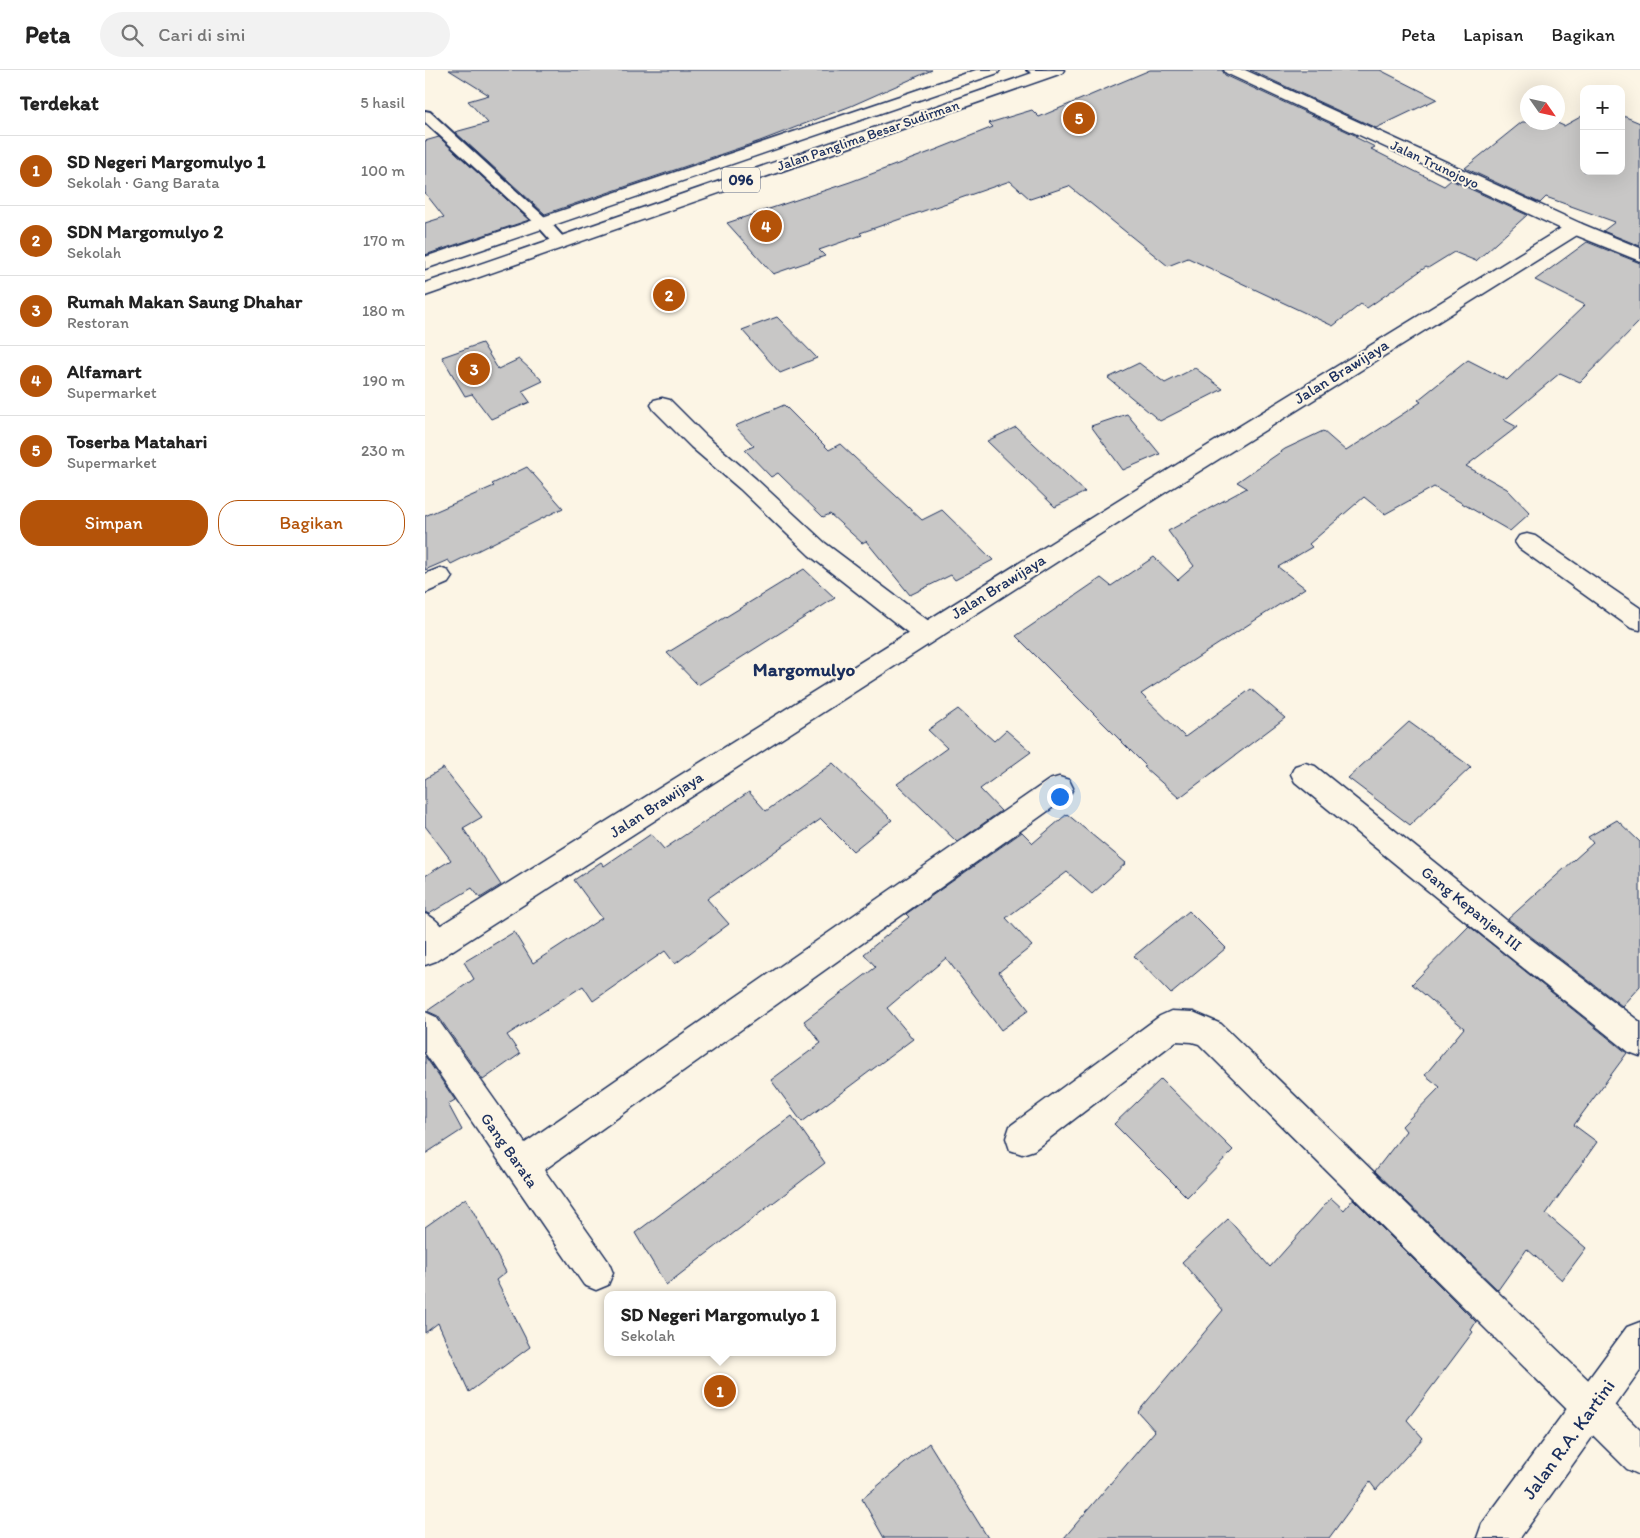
<!DOCTYPE html>
<html lang="id">
<head>
<meta charset="utf-8">
<style>
  body { margin:0; font-family:Itim,sans-serif; background:#f2f2f2; color:#222 }
  .controls { position:absolute; right:15px; top:15px; display:grid; overflow:hidden; border-radius:10px; box-shadow:0 5px 20px #0002 }
  .controls button { width:45px; height:45px; display:grid; place-items:center; padding:0; border:0; border-bottom:1px solid #e0e0e0; background:#fff; color:#222; font:25px sans-serif }
  .compass { position:absolute; left:1095px; top:15px; width:45px; height:45px; border-radius:50%; background:#fff; box-shadow:0 5px 20px #0002; rotate:124deg }
  .you { position:absolute; left:634px; top:726px; width:18px; height:18px; margin:-12px; border:4px solid #fff; border-radius:50%; background:#1a73e8; box-shadow:0 0 0 8px #1a73e833 }
  .badge { display:grid; place-items:center; width:32px; height:32px; border-radius:50%; background:#b45309; color:#fff; font-size:16px; font-weight:700 }
  .pin { position:absolute; translate:-50% -50%; border:2px solid #fff; box-shadow:0 1px 5px #0006 }
  .popup { position:absolute; left:179px; top:1221px; width:232px; height:65px; box-sizing:border-box; display:grid; place-content:center; border-radius:10px; background:#fff; filter:drop-shadow(0 1px 4px #0005); font-size:16px; white-space:nowrap; color:#767676 }
  .popup b { font-size:19px; color:#222 }
  .popup::after { content:''; position:absolute; left:50%; top:100%; margin-left:-10px; border:10px solid transparent; border-top-color:#fff }
  .list { margin:0; padding:0; list-style:none }
  h2 { display:flex; justify-content:space-between; align-items:center; height:65px; margin:0; padding:0 20px; font-size:21px }
  h2 small { font-size:16px; font-weight:400; color:#767676 }
  .list li { display:grid; grid-template-columns:32px 1fr auto; gap:15px; align-items:center; box-sizing:border-box; height:70px; padding:0 20px; border-top:1px solid #e0e0e0 }
  .list b { display:block; font-size:19px; white-space:nowrap }
  .list p { margin:0; font-size:16px; white-space:nowrap; color:#767676 }
  .list em { font-size:16px; font-style:normal; color:#767676 }
  .actions { display:flex; gap:10px; padding:15px 20px }
  .actions a { flex:1; padding:11px 0; border:1px solid #b45309; border-radius:20px; text-align:center; font-size:18px; color:#b45309 }
  .actions .main { background:#b45309; color:#fff }
  .icon { flex:none; width:28px; height:28px; fill:none; stroke:currentColor; stroke-width:2; stroke-linecap:round; stroke-linejoin:round }
  .map { position:relative; flex:none; width:1215px; height:1468px; overflow:hidden }
  header { display:flex; align-items:center; gap:30px; box-sizing:border-box; height:70px; padding:0 25px; background:#fff; border-bottom:1px solid #e0e0e0 }
  header strong { font-size:24px }
  nav { display:flex; gap:28px; margin-inline-start:auto; font-size:18px }
  .search { width:350px; height:45px; background:#f2f2f2; display:flex; align-items:center; gap:12px; box-sizing:border-box; padding:0 18px; border-radius:28px; color:#767676; font-size:19px }
  main { display:flex }
  aside { flex:1; background:#fff }
  .map>svg:first-child { display:block }
  .building { fill:#c8c7c6; stroke:#1b2f5e }
  .lines { fill:none; stroke-linecap:round; stroke-linejoin:round }
  .service-casing { stroke:#1b2f5e; stroke-width:4 }
  .pedestrian-casing { stroke:#1b2f5e; stroke-width:3 }
  .minor-casing { stroke:#1b2f5e; stroke-width:3 }
  .tertiary-casing { stroke:#1b2f5e; stroke-width:3 }
  .secondary-casing { stroke:#1b2f5e; stroke-width:3 }
  .primary-casing { stroke:#1b2f5e; stroke-width:3 }
  .service { fill:#fcf5e5; fill-rule:evenodd }
  .pedestrian { fill:#fcf5e5; fill-rule:evenodd }
  .minor { fill:#fcf5e5; fill-rule:evenodd }
  .tertiary { fill:#fcf5e5; fill-rule:evenodd }
  .secondary { fill:#fcf5e5; fill-rule:evenodd }
  .primary { fill:#fcf5e5; fill-rule:evenodd }
  .labels { text-anchor:middle; stroke-width:4; stroke-linejoin:round; paint-order:stroke }
  .far-street-label { font-size:14px; fill:#1b2f5e; stroke:#fcf5e5 }
  .shield { fill:#fcf5e5; stroke:#5e6a86; stroke-width:1 }
  .shield-label { font-size:15px; font-weight:bold; fill:#1b2f5e }
  .street-label { font-size:16px; fill:#1b2f5e; stroke:#fcf5e5 }
  .quarter-label { font-size:19px; font-weight:bold; fill:#1b2f5e; stroke:#fcf5e5 }
  .near-street-label { font-size:19px; fill:#1b2f5e; stroke:#fcf5e5 }
</style>
</head>
<body>
<header>
<strong>Peta</strong>
<div class="search"><svg class="icon" aria-label="search" viewBox="0 0 24 24"><circle cx="10" cy="10" r="6"/><path d="M15 15l6 6"/></svg>Cari di sini</div>
<nav><a>Peta</a><a>Lapisan</a><a>Bagikan</a></nav>
</header>
<main>
<aside>
<h2>Terdekat<small>5 hasil</small></h2>
<ul class="list">
<li><span class="badge">1</span><div><b>SD Negeri Margomulyo 1</b><p>Sekolah · Gang Barata</p></div><em>100 m</em></li>
<li><span class="badge">2</span><div><b>SDN Margomulyo 2</b><p>Sekolah</p></div><em>170 m</em></li>
<li><span class="badge">3</span><div><b>Rumah Makan Saung Dhahar</b><p>Restoran</p></div><em>180 m</em></li>
<li><span class="badge">4</span><div><b>Alfamart</b><p>Supermarket</p></div><em>190 m</em></li>
<li><span class="badge">5</span><div><b>Toserba Matahari</b><p>Supermarket</p></div><em>230 m</em></li>
</ul>
<div class="actions"><a class="main">Simpan</a><a>Bagikan</a></div>
</aside>
<div class="map">
<svg width="1215" height="1468" viewBox="0 0 1215 1468">
  <rect width="100%" height="100%" fill="#fcf5e5"/>
  <filter id="ink" filterUnits="userSpaceOnUse"><feTurbulence type="fractalNoise" baseFrequency=".02" numOctaves="2"/><feDisplacementMap in="SourceGraphic" scale="10" xChannelSelector="R" yChannelSelector="G"/><feConvolveMatrix kernelMatrix="1 2 1 2 8 2 1 2 1" color-interpolation-filters="sRGB"/></filter>
  <g filter="url(#ink)">
    <!-- building -->
    <path class="building" d="M24,0h483l-81,36 -91,35 -215,73 -90,-82 33,-9 -20,-22 21,-6z
      M725,0h72l3,5 132,61 -2,1 20,10 -4,2 73,37 7,-6 76,35 -51,46 -22,-9 -26,16 -2,-1 -59,41 -6,-4 -28,22 -145,-68 -20,8 -99,-80 -39,13 -20,-18 -150,52 2,2 -43,15 6,6 -52,18 -46,-51 123,-41 88,-33 55,-22 -4,-4 43,-13 7,7z
      M825,0h130l57,29 -61,29z
      M1159,45v56h37v-56l19,8v123l-37,-15 12,-9 -69,-25 -6,6 -75,-35 57,-46h33l9,4z
      M14,67l90,83 -104,35v-32l19,-6 -19,-24v-52z
      M1162,172l53,21v58l-60,61 -20,-9 -56,47 13,7 -51,39 41,23 23,24 -20,18 -76,-44 -49,27 -21,-17 -55,47 3,3 -34,20 27,21 -164,106 44,43 66,-48 34,29 -106,80 -35,-31 2,-1 -130,-130 85,-58 10,8 43,-29 24,23 16,-14 -26,-35 79,-43 -10,-6 48,-33 38,-18 23,20 75,-49 -3,-2 50,-40 39,20 78,-75 -50,-25z
      M352,247l40,41 -37,15 -38,-43z
      M57,273l16,26 21,-10 24,22 -21,10 8,11 -39,17 -19,-25 -7,2 -23,-39z
      M714,293l26,20 30,-15 28,21 -63,32 -52,-43z
      M359,335l45,45 11,-6 82,76 20,-10 51,50 -38,20 -4,-5 -41,20 -44,-54 -4,2 -32,-29 -7,3 -45,-44 -7,4 -26,-27 9,-4 -19,-20z
      M702,344l33,40 -37,16 -32,-44z
      M591,357l69,65 -30,15 -68,-66z
      M102,397l36,41 -112,56 -3,-4 -23,10v-54l69,-30 -2,-2z
      M379,499l31,29 -137,87 -31,-32z
      M533,639l36,32 12,-11 25,22 -51,37 21,22 -44,31 -60,-58 50,-36 -19,-18z
      M984,652l62,45 -61,58 -62,-47z
      M408,693l59,57 -39,31 -32,-32 -114,80 22,25 -54,40 -10,-13 -72,50 -10,-15 -76,49 13,19 -37,26 -45,-64 -11,-5 47,-32 -10,-17 50,-30 19,31 69,-45 -28,-38 27,-18 3,4 47,-32 13,15 85,-57 17,19z
      M18,698l39,49 -19,11 38,57 -21,13 -8,-10 -43,26 -4,-2v-36l26,-16 -26,-34v-47z
      M642,744l59,49 -34,31 -25,-22 -61,46 26,28 -33,26 30,38 -28,20 -55,-72 -59,50 26,31 -111,83 -31,-42 50,-37 -17,-22 72,-54 -12,-13 45,-37 -3,-3 116,-82 11,11z
      M1192,750l23,22v144l-18,20 -114,-87 85,-76 -5,-6z
      M764,841l37,37 -55,46 -37,-38z
      M1044,856l158,127 -53,72 23,17 -51,72 40,34 -24,32 -35,-31 -29,41 -123,-119 31,-40 -4,-5 38,-39 -15,-12 39,-47 -52,-44z
      M0,986l30,44 -7,4 14,26 -37,24z
      M736,1009l72,71 -46,47 -73,-73z
      M367,1046l33,47 -159,122 -31,-52z
      M41,1128l40,74 -10,8 34,67 -61,45 -31,-69 -13,10v-106z
      M906,1128l13,12 9,-11 123,123 -5,8 2,2 -66,88 16,18 -47,52 -6,-8 -41,56h-265l91,-107 -17,-19 85,-102 -41,-48 46,-43 42,48z
      M504,1373l59,95h-104l-22,-39z"/>
    <g class="lines">
      <!-- service casing -->
      <g class="service-casing">
        <path id="service" d="M602,0h15l6,5 -6,4z
          M0,41l5,1 117,107 18,20 2,3 -2,3h-10l-18,-20 -112,-103z"/>
      </g>
      <!-- pedestrian casing -->
      <g class="pedestrian-casing">
        <path id="pedestrian" d="M551,0h24l-2,3 -573,196v-12z"/>
      </g>
      <!-- minor casing -->
      <g class="minor-casing">
        <path id="minor" d="M237,328l8,2 37,37 49,42 69,64 109,82 3,7 -3,7 -9,2 -9,-2 -107,-84 -69,-66 -49,-42 -37,-37 -3,-5 3,-5z
          M1102,464l8,2 105,72v22l-9,-2 -112,-80 -4,-6 4,-6z
          M15,498l8,3 4,6 -4,6 -23,10v-19z
          M880,693l10,3 191,154 134,102v34l-11,-4 -143,-114 -191,-156 -4,-8 4,-8z
          M634,707l10,3 4,8 -4,8 -525,374 64,91 5,12 -5,12 -12,5 -12,-5 -159,-232v-41l11,5 89,126 524,-363z
          M0,844c14,5 20,17 26,30l-5,10 -10,3 -11,-4z
          M746,941l22,1 28,12 419,406v45l-13,-6 -428,-425 -7,-2 -16,-1 -142,109 -12,4 -12,-4 -4,-12 4,-12 150,-110z"/>
      </g>
      <!-- tertiary casing -->
      <g class="tertiary-casing">
        <path id="tertiary" d="M1150,152l7,2 2,4 -2,4 -432,270 -714,459 -11,4v-30l709,-444 434,-267z
          M1215,1252v48l-120,168h-43l5,-14 145,-197z"/>
      </g>
      <!-- secondary casing -->
      <g class="secondary-casing">
        <path id="secondary" d="M799,0h21l337,154 58,24v13l-72,-29 -342,-159z"/>
      </g>
      <!-- primary casing -->
      <g class="primary-casing">
        <path id="primary" d="M616,0h23l-2,3 -637,223v-13z"/>
      </g>
      <!-- service -->
      <use href="#service" class="service"/>
      <!-- pedestrian -->
      <use href="#pedestrian" class="pedestrian"/>
      <!-- minor -->
      <use href="#minor" class="minor"/>
      <!-- tertiary -->
      <use href="#tertiary" class="tertiary"/>
      <!-- secondary -->
      <use href="#secondary" class="secondary"/>
      <!-- primary -->
      <use href="#primary" class="primary"/>
    </g>
  </g>
  <g class="labels">
    <!-- far-street labels -->
    <g class="far-street-label">
      <text transform="translate(443 65) rotate(-19)" y="5">Jalan Panglima Besar Sudirman</text>
      <text transform="translate(1010 94) rotate(25)" y="5">Jalan Trunojoyo</text>
    </g>
    <!-- shield labels -->
    <rect class="shield" x="297" y="97.5" width="38" height="25" rx="4"/>
    <g class="shield-label">
      <text x="316" y="115">096</text>
    </g>
    <!-- street labels -->
    <g class="street-label">
      <text transform="translate(916 301) rotate(-32)" y="6">Jalan Brawijaya</text>
      <text transform="translate(573 516) rotate(-32)" y="6">Jalan Brawijaya</text>
      <text transform="translate(231 734) rotate(-33)" y="6">Jalan Brawijaya</text>
      <text transform="translate(1047 838) rotate(39)" y="6">Gang Kepanjen III</text>
      <text transform="translate(85 1080) rotate(55)" y="6">Gang Barata</text>
    </g>
    <!-- quarter labels -->
    <g class="quarter-label">
      <text x="379" y="606">Margomulyo</text>
    </g>
    <!-- near-street labels -->
    <g class="near-street-label">
      <text transform="translate(1143 1369) rotate(-54)" y="7">Jalan R.A. Kartini</text>
    </g>
  </g>
</svg>
<div class="controls">
<button>+</button>
<button>−</button>
</div>
<svg class="compass" viewBox="-18 -18 36 36"><path d="M0-13l5 13h-10z" fill="#e53935"/><path d="M0 13l5-13h-10z" fill="#767676"/></svg>
<div class="you"></div>
<div class="pin badge" style="left:295px;top:1321px">1</div>
<div class="popup"><b>SD Negeri Margomulyo 1</b>Sekolah</div>
<div class="pin badge" style="left:244px;top:225px">2</div>
<div class="pin badge" style="left:49px;top:299px">3</div>
<div class="pin badge" style="left:341px;top:156px">4</div>
<div class="pin badge" style="left:654px;top:48px">5</div>
</div>
</main>
</body>
</html>
